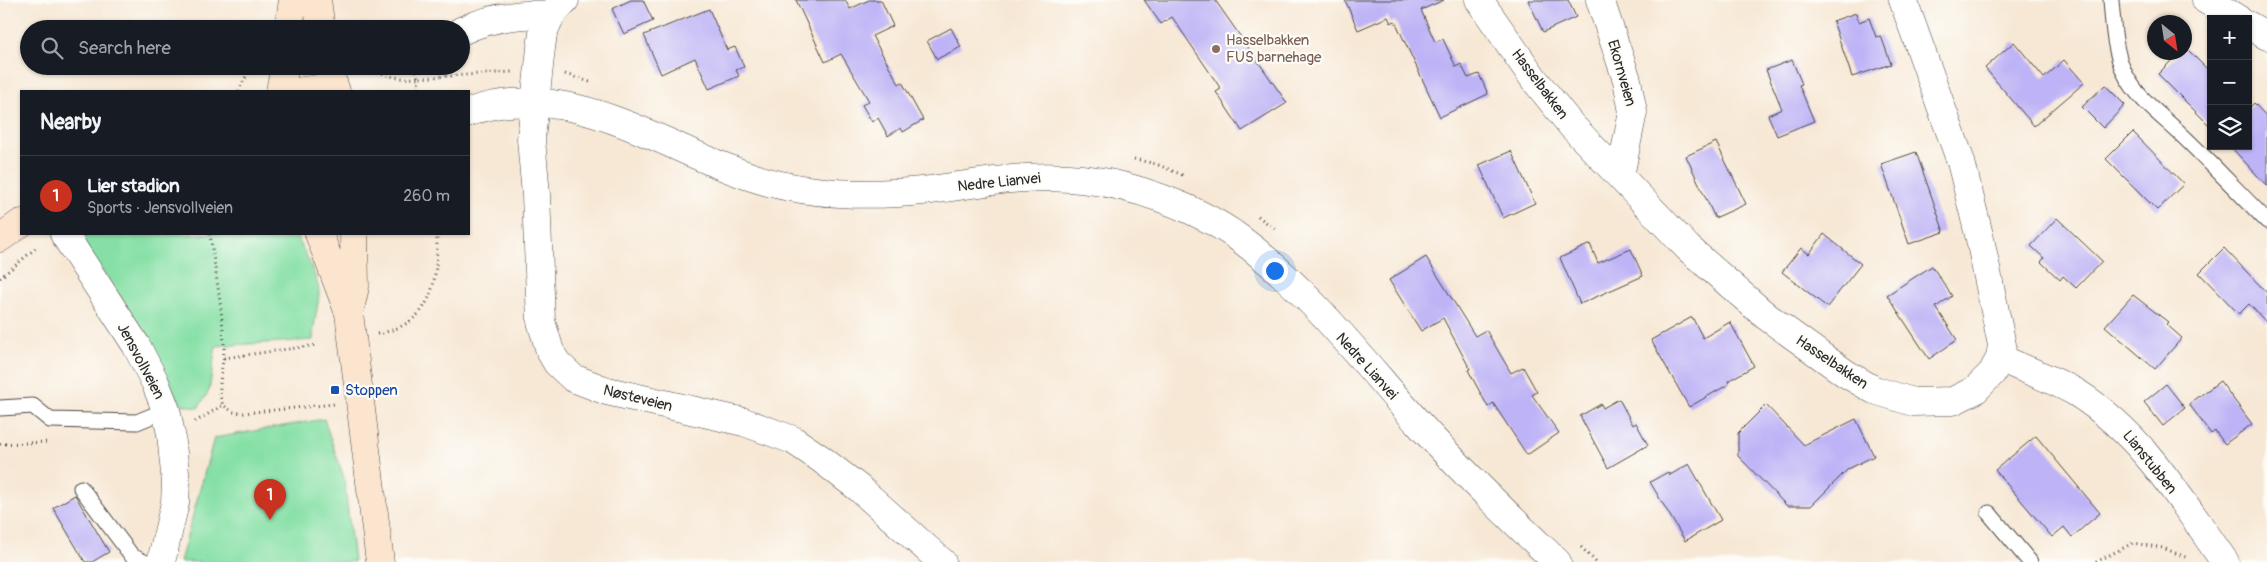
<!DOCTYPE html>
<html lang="en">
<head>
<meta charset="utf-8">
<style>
  body { margin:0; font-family:Pangolin,sans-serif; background:#20242c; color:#f1f3f6 }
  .controls { position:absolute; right:15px; top:15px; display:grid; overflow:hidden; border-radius:0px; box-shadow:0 1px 4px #0004 }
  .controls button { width:45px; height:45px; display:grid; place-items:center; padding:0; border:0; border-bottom:1px solid #363941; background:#171b24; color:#f1f3f6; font:25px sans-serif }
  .compass { position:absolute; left:2147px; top:15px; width:45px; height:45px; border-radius:50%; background:#171b24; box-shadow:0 1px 4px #0004; rotate:150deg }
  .you { position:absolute; left:1274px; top:270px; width:18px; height:18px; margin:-12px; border:4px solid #fff; border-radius:50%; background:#1a73e8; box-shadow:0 0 0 8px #1a73e833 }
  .badge { display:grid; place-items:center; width:32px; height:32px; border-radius:50%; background:#c8321e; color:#fff; font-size:16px; font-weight:700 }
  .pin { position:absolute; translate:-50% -41px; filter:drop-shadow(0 1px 2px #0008) }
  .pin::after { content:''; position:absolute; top:26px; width:18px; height:15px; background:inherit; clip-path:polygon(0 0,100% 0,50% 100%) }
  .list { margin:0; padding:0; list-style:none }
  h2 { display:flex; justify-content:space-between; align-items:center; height:65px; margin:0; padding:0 20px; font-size:21px }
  h2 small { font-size:16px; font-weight:400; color:#9ea1a6 }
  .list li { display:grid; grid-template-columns:32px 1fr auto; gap:15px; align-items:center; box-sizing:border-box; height:80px; padding:0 20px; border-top:1px solid #363941 }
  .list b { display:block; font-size:19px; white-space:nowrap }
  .list p { margin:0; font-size:16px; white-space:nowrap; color:#9ea1a6 }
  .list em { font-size:16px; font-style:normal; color:#9ea1a6 }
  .icon { flex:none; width:28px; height:28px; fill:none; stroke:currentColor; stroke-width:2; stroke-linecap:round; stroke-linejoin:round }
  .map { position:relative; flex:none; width:2267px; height:562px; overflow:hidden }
  .search { position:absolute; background:#171b24; box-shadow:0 1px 4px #0004; left:20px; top:20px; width:450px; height:55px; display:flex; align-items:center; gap:12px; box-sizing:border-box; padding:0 18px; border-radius:28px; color:#9ea1a6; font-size:19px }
  .panel { position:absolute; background:#171b24; box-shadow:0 1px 4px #0004; left:20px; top:90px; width:450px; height:145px; border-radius:0px }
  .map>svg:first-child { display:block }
  .green { fill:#86e0a6; stroke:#588668 }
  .building { fill:#beb3f6 }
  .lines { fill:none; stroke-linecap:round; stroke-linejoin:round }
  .lane-casing { stroke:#4a4744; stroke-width:17 }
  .street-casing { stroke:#4a4744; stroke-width:29 }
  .secondary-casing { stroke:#4a4744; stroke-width:29 }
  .path { stroke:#4a4744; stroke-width:3; stroke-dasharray:1 4; stroke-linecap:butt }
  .lane { stroke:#fff; stroke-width:15 }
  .street { stroke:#fff; stroke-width:28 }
  .secondary { stroke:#fce5cf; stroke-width:28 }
  .education-dot { fill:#8d6e63; stroke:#fdfcf7; stroke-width:2 }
  .transit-dot { fill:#1a4fb4; stroke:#fdfcf7; stroke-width:2 }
  .labels { text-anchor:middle; stroke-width:4.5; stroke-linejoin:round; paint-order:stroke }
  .education-label { font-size:15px; fill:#785e54; stroke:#fdfcf7; text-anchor:start }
  .street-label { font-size:15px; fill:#2b2b2b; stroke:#fdfcf7 }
  .transit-label { font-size:15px; fill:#164399; stroke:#fdfcf7; text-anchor:start }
</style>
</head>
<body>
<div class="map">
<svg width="2267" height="562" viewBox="0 0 2267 562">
  <rect width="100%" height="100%" fill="#fdfcf7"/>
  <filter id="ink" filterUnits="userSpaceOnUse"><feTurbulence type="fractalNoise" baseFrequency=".02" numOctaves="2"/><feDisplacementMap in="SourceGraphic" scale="10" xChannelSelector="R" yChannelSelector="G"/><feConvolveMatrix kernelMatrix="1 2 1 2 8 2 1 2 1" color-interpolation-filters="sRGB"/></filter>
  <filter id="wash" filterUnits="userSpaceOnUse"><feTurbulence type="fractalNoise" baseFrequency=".0096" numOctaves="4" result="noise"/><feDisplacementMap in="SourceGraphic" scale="20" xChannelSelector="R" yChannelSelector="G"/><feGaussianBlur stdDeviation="1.12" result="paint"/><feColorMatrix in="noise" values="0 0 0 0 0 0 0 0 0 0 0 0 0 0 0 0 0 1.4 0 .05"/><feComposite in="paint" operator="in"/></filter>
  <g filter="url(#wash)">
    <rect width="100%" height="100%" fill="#f7e8d5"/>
    <!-- green -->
    <path class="green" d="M86,234h209c7,11 24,46 24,59 -1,16 -6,31 -6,47l-97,6 -7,45 -11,17 -17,-4 -61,-107 -40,-59z
      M324,419l20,59 10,84h-174l34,-124z"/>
    <g id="blocks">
      <!-- building -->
      <path class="building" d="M631,0h12l10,21 -29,13 -12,-25z
        M796,0h49l5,9 19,-9h12l12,26 -21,10 27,48 3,-2 21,38 -20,12 -2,-4 -13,8 -10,-18 -6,4 -10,-17 7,-4 -28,-47 -16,8z
        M1144,0h71l72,103 -45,28 -26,-39 5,-3 -49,-72 -11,7z
        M1345,0h99l-23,10 14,32 8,-3 13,28 5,-3 7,14 11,-4 9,20 -48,23 -45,-96 -4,2 -3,-6 -30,13z
        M1528,0h40l8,17 -33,15z
        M709,9l18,41 8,-3 9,20 -8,3 3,6 -30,13 -14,-31 -34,16 -17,-39z
        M1856,13l3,9 10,-4 7,19 5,-1 10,28 -39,13 -19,-56z
        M951,28l10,19 -24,12 -10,-18z
        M2014,42l30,36 20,-18 20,23 -50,43 -49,-58z
        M2185,47l26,26v54l-53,-53 22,-22h4z
        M1792,60l10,24 -3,1 15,36 -37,15 -9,-21 14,-6 -16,-39z
        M2105,85l20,20 -22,23 -21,-21z
        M2254,103l13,14v69l-37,-40h18v-37z
        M2133,132l51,52 -27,26 -51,-51z
        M1716,142l30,62 -31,14 -29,-62z
        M1511,151l24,52 -32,15 -24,-53z
        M1916,152l28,80 -35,12 -28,-80z
        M2057,218l45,43 -26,27 -13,-12 -3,4 -19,-18 3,-4 -13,-12z
        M1824,234l37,30 -34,43 -45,-35 19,-24 8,6z
        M1590,244l8,19 33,-14 12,27 -63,28 -20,-46z
        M2224,248l43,45v30l-18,-19 -10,10 -40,-41z
        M1426,257l49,79 11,-6 25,43 12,-6 14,25 -5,3 27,38 -32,22 -34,-52 -5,4 -20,-37 2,-1 -27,-51 -22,13 -32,-51z
        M1932,266l20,30 -16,11 21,33 -28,19 -42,-64z
        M2133,295l35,27 -2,2 16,14 -27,31 -50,-43z
        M1692,317l11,21 27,-16 24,44 -26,15 1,3 -40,23 -38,-67z
        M2220,381l32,43 -27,20 -10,-13 -4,3 -22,-30z
        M2166,384l19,24 -22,18 -19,-24z
        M1619,399l14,26 3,-2 12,22 -40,23 -28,-52 21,-12 2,4z
        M1766,405l38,40 52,-26 18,37 -26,13 -37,37h-24l-49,-50v-23z
        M2036,436l64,77 -28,24 -8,-10 -12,10 -57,-67z
        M1689,464l32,56 -36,21 -35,-59 18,-10 2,3z
        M75,495l34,57 -17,10h-7l-32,-54z"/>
    </g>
  </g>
  <g filter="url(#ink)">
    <use href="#blocks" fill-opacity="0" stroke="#4a4744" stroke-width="1"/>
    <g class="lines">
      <!-- lane casing -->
      <g class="lane-casing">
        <path id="lane" d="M2111,0c2,24 3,50 13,72 14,29 40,45 62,67 28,27 54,55 81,82
          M0,408l33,-2 17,14 87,2 29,-12
          M81,488l51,68 12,6
          M1989,513l41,49"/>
      </g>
      <!-- street casing -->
      <g class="street-casing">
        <path id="street" d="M1479,0l55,79 37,46 117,123 78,68 79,57 29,17 39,12 40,-1 22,-11 17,-17 8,-15 2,-13 -22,-106 -19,-77 -58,-162
          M1600,0l27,80 6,32 -13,64
          M2206,0l32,19
          M551,15l-8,18 -2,15 -10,91 5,56 5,126 9,30 7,12 16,15 34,13 137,31 49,18 28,19 39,30 82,73
          M2248,25l19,11
          M461,31c30,-14 58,-18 90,-16l14,-15
          M469,112c105,-38 201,43 299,70 52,14 110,14 163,8 51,-7 99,-17 150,-11 51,5 117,29 158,59 69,51 123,122 180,186 44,48 90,93 138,138
          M64,234l72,111 19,37 11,28 5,24 5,49 -1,20 -14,59
          M2000,358c25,12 53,21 77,35 66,42 103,106 148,169"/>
      </g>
      <!-- secondary casing -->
      <g class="secondary-casing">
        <path id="secondary" d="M317,0l4,29
          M289,29l4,-29
          M327,66l9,25
          M280,91l5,-25
          M303,91l15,-2 13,2
          M319,234l30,79 31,249
          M0,238l21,-15
          M350,309l5,-22 -1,-53"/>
      </g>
      <!-- path -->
      <path class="path" d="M369,66c17,11 29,13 49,12l1,12
        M415,66l3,12 94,-6
        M565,74l28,9
        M238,91l14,-25
        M1134,159l22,5 29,12
        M1258,216l19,15
        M210,234c5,36 12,73 14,110 1,19 -9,43 -1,61l10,7 11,1 91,-9
        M0,278l36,-30
        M377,334c57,-11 60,-50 60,-100
        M224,358l93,-13
        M195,422l28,-17
        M0,444l49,-2
        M1581,547l15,15
        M2096,562l37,-19 30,5 25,10"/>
      <!-- lane -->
      <use href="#lane" class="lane"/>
      <!-- street -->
      <use href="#street" class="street"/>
      <!-- secondary -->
      <use href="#secondary" class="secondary"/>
    </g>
  </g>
  <!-- markers -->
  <circle class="education-dot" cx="1216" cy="49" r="5"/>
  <rect class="transit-dot" x="330" y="385" width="10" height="10" rx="2.5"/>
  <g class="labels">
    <!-- education labels -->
    <g class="education-label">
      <text x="1226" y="45">Hasselbakken<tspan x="1226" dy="17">FUS barnehage</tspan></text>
    </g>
    <!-- street labels -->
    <g class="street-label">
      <text transform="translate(1622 73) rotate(74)" y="5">Ekornveien</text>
      <text transform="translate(1540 84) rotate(53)" y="5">Hasselbakken</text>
      <text transform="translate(999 182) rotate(-6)" y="5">Nedre Lianvei</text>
      <text transform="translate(141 361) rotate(62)" y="5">Jensvollveien</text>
      <text transform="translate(1832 362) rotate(34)" y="5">Hasselbakken</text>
      <text transform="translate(1367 366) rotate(48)" y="5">Nedre Lianvei</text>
      <text transform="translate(638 398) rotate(14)" y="5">Nøsteveien</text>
      <text transform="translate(2150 462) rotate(51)" y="5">Lianstubben</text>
    </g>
    <!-- transit labels -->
    <g class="transit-label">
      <text x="345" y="395">Stoppen</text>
    </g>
  </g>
</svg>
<div class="controls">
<button>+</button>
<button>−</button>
<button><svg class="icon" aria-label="layers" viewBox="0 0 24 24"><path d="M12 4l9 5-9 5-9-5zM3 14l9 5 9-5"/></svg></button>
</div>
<svg class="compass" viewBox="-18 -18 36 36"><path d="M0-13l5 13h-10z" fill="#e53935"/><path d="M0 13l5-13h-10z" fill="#9ea1a6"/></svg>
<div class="you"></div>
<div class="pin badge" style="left:270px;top:520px">1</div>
<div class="search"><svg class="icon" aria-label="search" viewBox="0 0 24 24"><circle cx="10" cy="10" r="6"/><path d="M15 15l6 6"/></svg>Search here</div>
<section class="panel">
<h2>Nearby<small></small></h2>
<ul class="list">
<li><span class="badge">1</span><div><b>Lier stadion</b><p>Sports · Jensvollveien</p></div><em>260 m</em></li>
</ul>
</section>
</div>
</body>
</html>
